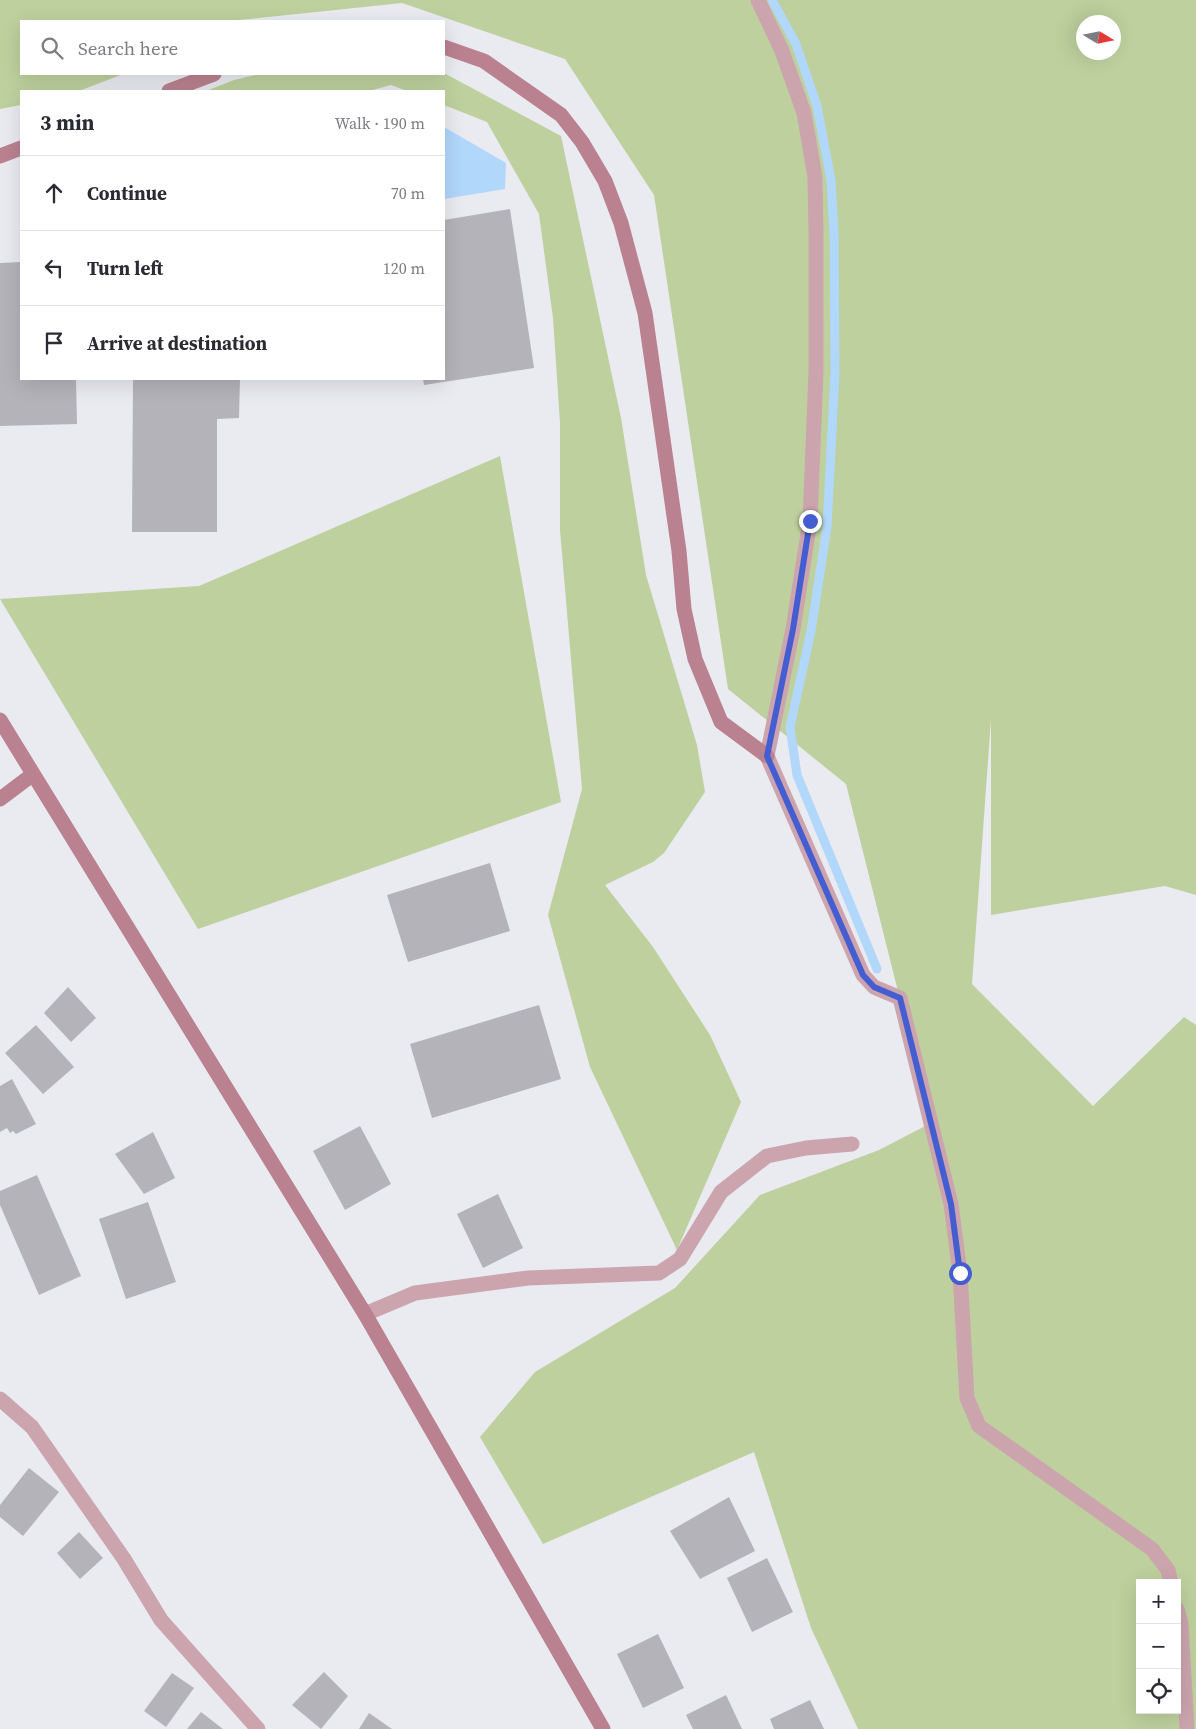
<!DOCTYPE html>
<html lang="en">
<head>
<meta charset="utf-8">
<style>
  body { margin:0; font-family:"Source Serif 4",serif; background:#f7f7f7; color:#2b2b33 }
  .controls { position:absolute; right:15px; bottom:15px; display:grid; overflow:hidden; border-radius:0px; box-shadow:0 5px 20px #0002 }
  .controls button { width:45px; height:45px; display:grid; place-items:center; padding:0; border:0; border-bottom:1px solid #e1e1e2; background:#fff; color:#2b2b33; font:25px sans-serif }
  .compass { position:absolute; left:1076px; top:15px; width:45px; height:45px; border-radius:50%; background:#fff; box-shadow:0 5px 20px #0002; rotate:100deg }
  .stop { position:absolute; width:15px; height:15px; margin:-11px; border:4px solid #445ed2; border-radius:50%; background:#fff }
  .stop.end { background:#445ed2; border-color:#fff; box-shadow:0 1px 5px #0008 }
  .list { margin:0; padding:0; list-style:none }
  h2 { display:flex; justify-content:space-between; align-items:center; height:65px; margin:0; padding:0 20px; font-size:21px }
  h2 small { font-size:16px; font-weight:400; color:#7c7c81 }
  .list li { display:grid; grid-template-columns:32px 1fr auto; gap:15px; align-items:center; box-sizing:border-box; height:75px; padding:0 20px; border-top:1px solid #e1e1e2 }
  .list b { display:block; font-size:19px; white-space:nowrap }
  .list em { font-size:16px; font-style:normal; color:#7c7c81 }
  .icon { flex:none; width:28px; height:28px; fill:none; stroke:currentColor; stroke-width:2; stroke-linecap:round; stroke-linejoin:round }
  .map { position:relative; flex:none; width:1196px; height:1729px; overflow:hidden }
  .search { position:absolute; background:#fff; box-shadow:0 5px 20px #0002; left:20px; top:20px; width:425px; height:55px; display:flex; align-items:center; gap:12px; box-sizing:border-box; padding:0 18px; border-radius:0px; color:#7c7c81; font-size:19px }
  .panel { position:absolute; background:#fff; box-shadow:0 5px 20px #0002; left:20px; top:90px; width:425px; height:290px; border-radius:0px }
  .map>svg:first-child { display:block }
  .green { fill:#bed09e; fill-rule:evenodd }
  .water { fill:#b1d7fb }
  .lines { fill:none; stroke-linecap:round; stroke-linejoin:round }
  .stream { stroke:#b1d7fb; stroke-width:9 }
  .building { fill:#b4b3ba }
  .street { stroke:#cba4ae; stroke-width:15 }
  .secondary { stroke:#ba8290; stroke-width:15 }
  .route { stroke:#445ed2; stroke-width:6 }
</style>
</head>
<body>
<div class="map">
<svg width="1196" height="1729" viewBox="0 0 1196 1729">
  <rect width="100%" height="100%" fill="#eaeaf1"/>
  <!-- green -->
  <path class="green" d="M0,0h1196v895l-31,-9 -174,29v-196l-19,265 121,122 91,-89 12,8v704h-338l-47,-101 -57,-176 -211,92 -63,-107 55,-65 140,-84 85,-93 119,-45 52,-27 -85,-339 -118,-95 -74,-494 -89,-136 -163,-56 -173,18h-208v53h102l-44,17h-58v14l-21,4zM1084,22h30v30h-30zM1140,1583h37v127h-37z
    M444,73l117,63 60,282 25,157 51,170 8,47 -41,61 -11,9 -48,23 48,62 57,88 31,67 -64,148 -87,-183 -42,-152 34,-126 -22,-259v-107l-7,-105 -14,-104 -52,-92 -43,-17v-14h-37l-16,-6 -22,6h-163l28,-11 27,-6z
    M500,456l61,346 -363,127 -198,-330 199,-13z"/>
  <!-- water -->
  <path class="water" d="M444,127l62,36 -1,26 -61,10z"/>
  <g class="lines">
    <!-- stream -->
    <path class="stream" d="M772,0l24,44 21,62 14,74 3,54 1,139 -8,154 -16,104 -21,96 7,48 80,194"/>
  </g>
  <!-- building -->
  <path class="building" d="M510,209l24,159 -110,17 -1,-6h21v-159z
    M21,262v117h55l1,45 -77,2v-163z
    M133,379h107l-1,39 -22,1v113h-85z
    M490,863l20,68 -102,31 -21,-67z
    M68,987l28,31 -25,24 -27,-29z
    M539,1005l22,74 -129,39 -22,-74z
    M36,1025l38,42 -31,27 -38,-41z
    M12,1079l24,45 -20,10 -3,-3 -3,2 -3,-5 -7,4v-46z
    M360,1126l31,58 -46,26 -32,-59z
    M153,1132l22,46 -31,16 -29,-40z
    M37,1175l44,101 -42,19 -39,-90v-14z
    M498,1194l25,54 -40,20 -26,-54z
    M148,1202l28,80 -50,17 -27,-80z
    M29,1468l30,24 -36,44 -23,-19v-12z
    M729,1497l26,54 -55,28 -30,-48z
    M79,1532l24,26 -23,21 -23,-26z
    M767,1558l26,54 -41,20 -25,-54z
    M658,1634l26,54 -41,20 -26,-54z
    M324,1672l24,24 -27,33 -29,-24z
    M172,1673l22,15 -28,39 -22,-16z
    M726,1695l16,34h-49l-7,-14z
    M810,1700l14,29h-50l-4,-10z
    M201,1712l22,17h-36z
    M369,1713l23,16h-33z"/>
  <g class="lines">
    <!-- street -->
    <path class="street" d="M758,0l24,51 22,62 11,64 1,56v139l-6,149 -17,108 -26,127 96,219 11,12 26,11 51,206 9,69 7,125 12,28 173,123 16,21 3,13
      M365,1314l50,-21 113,-15 131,-5 21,-14 41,-67 46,-36 39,-8 46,-4
      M0,1399l32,28 92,132 37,61 97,109
      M1177,1609l4,15 6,105"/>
    <!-- secondary -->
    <path class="secondary" d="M444,47l40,14 77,54 21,27 23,39 16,42 24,90 34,238 5,58 11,50 26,63 46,34
      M169,91l45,-17
      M0,156l21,-8
      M0,720l365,594 238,415
      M0,799l32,-24"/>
  </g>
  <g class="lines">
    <!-- route -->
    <path class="route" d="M810,521l-17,108 -26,127 96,219 11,12 26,11 51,206 9,69"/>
  </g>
</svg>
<div class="controls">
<button>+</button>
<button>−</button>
<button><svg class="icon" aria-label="locate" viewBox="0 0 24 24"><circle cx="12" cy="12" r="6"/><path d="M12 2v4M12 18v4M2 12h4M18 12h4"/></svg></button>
</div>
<svg class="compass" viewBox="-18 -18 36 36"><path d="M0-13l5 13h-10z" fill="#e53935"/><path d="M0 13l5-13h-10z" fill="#7c7c81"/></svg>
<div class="stop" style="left:960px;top:1273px"></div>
<div class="stop end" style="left:810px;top:521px"></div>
<div class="search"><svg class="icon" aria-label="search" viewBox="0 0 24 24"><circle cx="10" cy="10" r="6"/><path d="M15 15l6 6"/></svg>Search here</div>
<section class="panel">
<h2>3 min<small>Walk · 190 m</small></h2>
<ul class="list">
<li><svg class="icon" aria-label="ahead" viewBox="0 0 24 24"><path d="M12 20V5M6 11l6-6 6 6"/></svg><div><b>Continue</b></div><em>70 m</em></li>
<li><svg class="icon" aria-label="left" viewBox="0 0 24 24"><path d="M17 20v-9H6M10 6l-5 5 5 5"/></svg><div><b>Turn left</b></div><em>120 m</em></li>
<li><svg class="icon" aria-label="arrive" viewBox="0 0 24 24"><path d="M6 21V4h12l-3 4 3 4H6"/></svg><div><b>Arrive at destination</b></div></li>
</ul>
</section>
</div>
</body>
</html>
